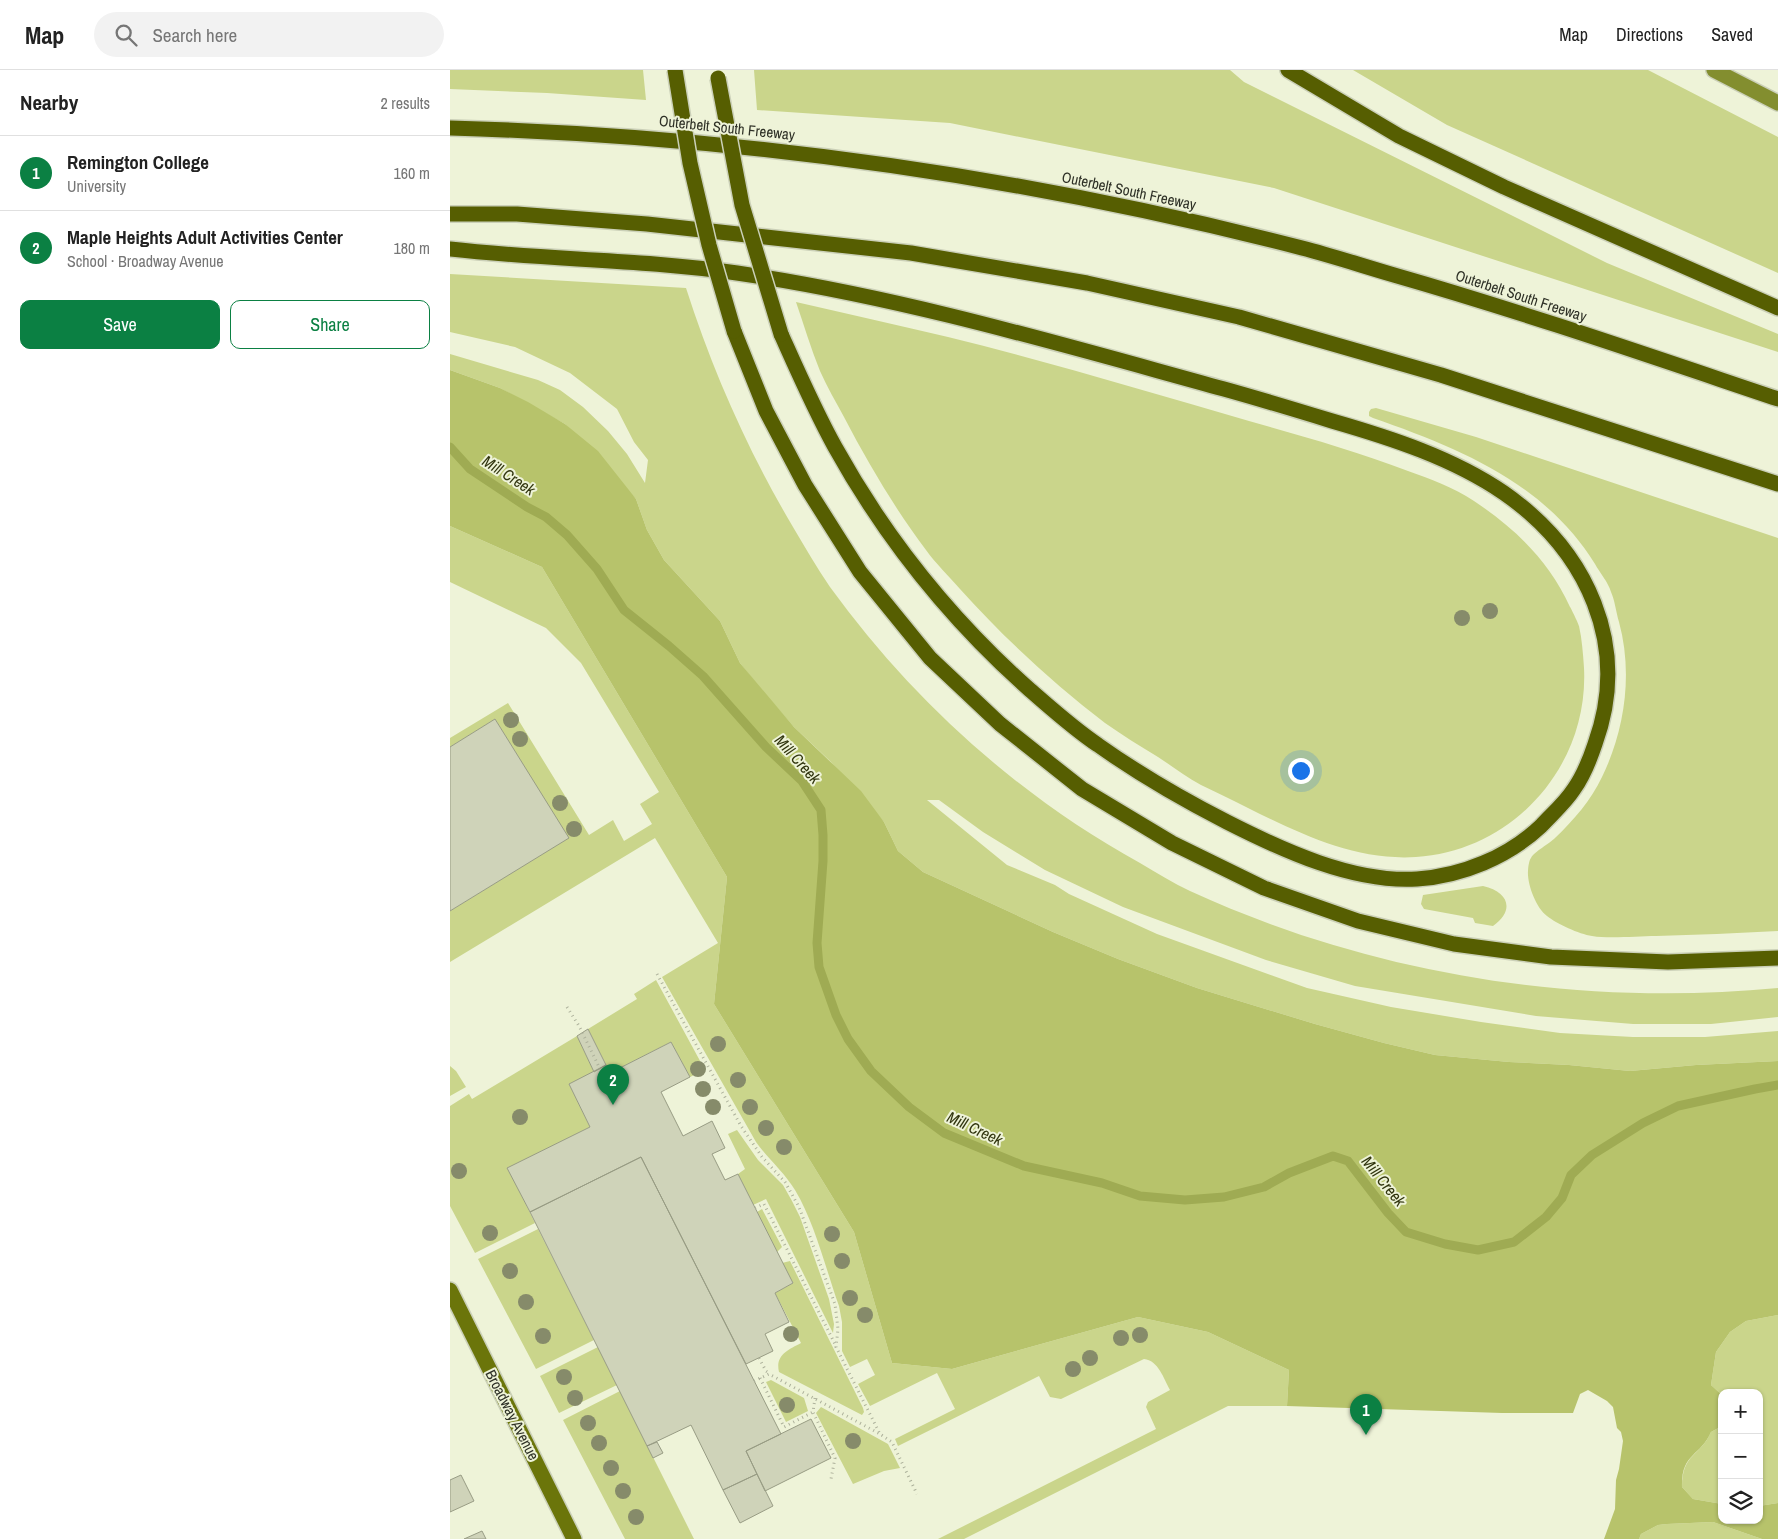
<!DOCTYPE html>
<html lang="en">
<head>
<meta charset="utf-8">
<style>
  body { margin:0; font-family:"Archivo Narrow",sans-serif; background:#f2f2f2; color:#222 }
  .controls { position:absolute; right:15px; bottom:15px; display:grid; overflow:hidden; border-radius:10px; box-shadow:0 1px 4px #0004 }
  .controls button { width:45px; height:45px; display:grid; place-items:center; padding:0; border:0; border-bottom:1px solid #e0e0e0; background:#fff; color:#222; font:25px sans-serif }
  .you { position:absolute; left:850px; top:700px; width:18px; height:18px; margin:-12px; border:4px solid #fff; border-radius:50%; background:#1a73e8; box-shadow:0 0 0 8px #1a73e833 }
  .badge { display:grid; place-items:center; width:32px; height:32px; border-radius:50%; background:#0b8043; color:#fff; font-size:16px; font-weight:700 }
  .pin { position:absolute; translate:-50% -41px; filter:drop-shadow(0 1px 2px #0008) }
  .pin::after { content:''; position:absolute; top:26px; width:18px; height:15px; background:inherit; clip-path:polygon(0 0,100% 0,50% 100%) }
  .list { margin:0; padding:0; list-style:none }
  h2 { display:flex; justify-content:space-between; align-items:center; height:65px; margin:0; padding:0 20px; font-size:21px }
  h2 small { font-size:16px; font-weight:400; color:#767676 }
  .list li { display:grid; grid-template-columns:32px 1fr auto; gap:15px; align-items:center; box-sizing:border-box; height:75px; padding:0 20px; border-top:1px solid #e0e0e0 }
  .list b { display:block; font-size:19px; white-space:nowrap }
  .list p { margin:0; font-size:16px; white-space:nowrap; color:#767676 }
  .list em { font-size:16px; font-style:normal; color:#767676 }
  .actions { display:flex; gap:10px; padding:15px 20px }
  .actions a { flex:1; padding:11px 0; border:1px solid #0b8043; border-radius:10px; text-align:center; font-size:18px; color:#0b8043 }
  .actions .main { background:#0b8043; color:#fff }
  .icon { flex:none; width:28px; height:28px; fill:none; stroke:currentColor; stroke-width:2; stroke-linecap:round; stroke-linejoin:round }
  .map { position:relative; flex:none; width:1328px; height:1469px; overflow:hidden }
  header { display:flex; align-items:center; gap:30px; box-sizing:border-box; height:70px; padding:0 25px; background:#fff; border-bottom:1px solid #e0e0e0 }
  header strong { font-size:24px }
  nav { display:flex; gap:28px; margin-inline-start:auto; font-size:18px }
  .search { width:350px; height:45px; background:#f2f2f2; display:flex; align-items:center; gap:12px; box-sizing:border-box; padding:0 18px; border-radius:28px; color:#767676; font-size:19px }
  main { display:flex }
  aside { flex:1; background:#fff }
  .map>svg:first-child { display:block }
  .green { fill:#cad58b }
  .forest { fill:#b7c36b }
  .lines { fill:none; stroke-linecap:round; stroke-linejoin:round }
  .stream { stroke:#9fab53; stroke-width:9 }
  .building { fill:#cfd3b9; stroke:#989c84 }
  .secondary-casing { stroke:#cbd0b8; stroke-width:18 }
  .primary-casing { stroke:#cbd0b8; stroke-width:18 }
  .highway-casing { stroke:#cbd0b8; stroke-width:18 }
  .path { stroke:#adb19b; stroke-width:3; stroke-dasharray:1 4; stroke-linecap:butt }
  .secondary { stroke:#838e2f; stroke-width:15 }
  .primary { stroke:#6b750a; stroke-width:15 }
  .highway { stroke:#565e01; stroke-width:15 }
  .highway-bridge-casing { stroke:#cbd0b8; stroke-width:18; stroke-linecap:butt }
  .highway-bridge { stroke:#565e01; stroke-width:15 }
  .tree { fill:#868b6a }
  .labels { text-anchor:middle; stroke-width:4; stroke-linejoin:round; paint-order:stroke }
  .street-label { font-size:15px; fill:#2e3026; stroke:#eef3d8 }
  .water-label { font-size:16px; font-style:italic; fill:#31350f; stroke:#eef3d8 }
</style>
</head>
<body>
<header>
<strong>Map</strong>
<div class="search"><svg class="icon" aria-label="search" viewBox="0 0 24 24"><circle cx="10" cy="10" r="6"/><path d="M15 15l6 6"/></svg>Search here</div>
<nav><a>Map</a><a>Directions</a><a>Saved</a></nav>
</header>
<main>
<aside>
<h2>Nearby<small>2 results</small></h2>
<ul class="list">
<li><span class="badge">1</span><div><b>Remington College</b><p>University</p></div><em>160 m</em></li>
<li><span class="badge">2</span><div><b>Maple Heights Adult Activities Center</b><p>School · Broadway Avenue</p></div><em>180 m</em></li>
</ul>
<div class="actions"><a class="main">Save</a><a>Share</a></div>
</aside>
<div class="map">
<svg width="1328" height="1469" viewBox="0 0 1328 1469">
  <rect width="100%" height="100%" fill="#eef3d8"/>
  <!-- green -->
  <path class="green" d="M0,0h193l3,30 -99,-7 -97,-4z
    M304,0h476l14,12 363,181 171,71v18l-504,-164 -324,-65 -193,-13z
    M903,0h295l130,67v136l-331,-148z
    M0,204l236,14c27,84 62,163 107,239 12,20 24,41 37,60 82,113 188,209 310,276 17,10 33,20 50,28 183,84 388,116 588,97v29l-67,7h-78l-97,-8 -181,-30 -89,-26 -143,-53 -78,-37 -62,-38 -44,-32h-12l80,65 48,20 14,9 88,40 150,54 84,19 90,15 79,11 73,4h72l73,-6v30l-82,4 -66,6 -61,-6 -60,-3 -74,-7 -51,-12 -69,-19 -118,-36 -79,-29 -65,-27 -130,-60 -25,-21 -14,-29 -54,-61 -36,-34 -35,-40 -19,-24 -20,-42 -56,-61 -17,-30 -11,-31 -71,-75 -65,-36 -50,-18v-16l88,26 22,10 23,17 25,24 19,23 18,29 3,-23 -14,-18 -17,-33 -47,-36 -55,-26 -65,-15z
    M346,232c51,12 102,23 152,35 101,25 201,55 301,84 53,15 107,30 159,50 22,8 45,16 66,30 42,28 75,60 96,106 1,1 9,18 9,19 3,13 4,28 5,42 5,97 -70,183 -168,189 -60,4 -116,-23 -168,-49 -15,-8 -31,-15 -47,-23 -15,-8 -29,-19 -43,-28 -18,-11 -36,-22 -53,-34 -52,-40 -101,-85 -145,-134 -11,-13 -24,-25 -34,-39 -31,-41 -58,-87 -82,-133 -8,-15 -17,-30 -24,-46 -9,-22 -16,-46 -24,-69z
    M926,338l100,29 302,101v393c-41,2 -82,4 -122,5 -19,0 -46,3 -64,0 -13,-2 -35,-12 -45,-20 -11,-8 -20,-32 -19,-45 0,-3 1,-11 3,-13 3,-6 19,-15 24,-20 19,-18 36,-38 47,-61 23,-47 31,-104 17,-155 -3,-10 -4,-21 -8,-30 -3,-10 -11,-19 -16,-28 -50,-81 -136,-116 -222,-146l-4,-2v-4l2,-3z
    M0,456l92,41 185,310 -13,127 140,228 38,131 60,6 186,-52 70,15 81,38 -2,36h-59l-264,133h-26l218,-110 -10,-22 2,-5 22,-12c-6,-11 -12,-30 -26,-31l-83,40 -11,-2 -11,-21 -141,70 -3,-7 60,-30 -18,-36 -67,33 -12,-22 17,-9 -8,-16 -17,8 -8,-16v-29l-3,-16c-13,-36 -24,-83 -44,-116 -11,-18 -27,-31 -39,-48l-94,-165 56,-34 -63,-105 -205,124v-51l118,-73 -73,-119 -45,28v-9l58,-35 81,132 24,-15 11,21 28,-17 -12,-20 19,-12 -78,-129 -35,-35 -96,-46z
    M1033,816c26,6 32,24 10,40l-18,-3 -2,-5 -49,-9 -3,-5 2,-9z
    M206,910l49,90 -15,7 -19,-35 -61,31 -22,-44 49,-30 -3,-5z
    M127,966l17,36 -25,12 21,43 -82,41 27,55 -60,30 -25,-47v-100l19,-12 3,5z
    M0,996l6,5 10,16 -16,9z
    M287,1060l21,30 25,25 9,16 8,16 29,82 5,25 -1,9 -67,-134 -13,6 -15,-31 7,-5 -17,-35z
    M312,1139l20,38 -5,5 -20,-40z
    M88,1159l56,111 -58,29 -58,-110z
    M340,1191l73,147 1,4 -2,3 -83,-43c-4,-17 9,-22 22,-29l-26,-50 18,-10 -11,-20z
    M1328,1245v188l-19,3v-113h-37v2l-11,-10 5,-33 14,-20 16,-11z
    M148,1277l19,38 -58,28 -19,-37z
    M321,1310l33,18 4,13 -22,11 -20,-40z
    M170,1321l74,148h-69l-62,-119z
    M371,1337l67,37 12,24 -16,3 -31,13 -37,-71z
    M1272,1356v78l-29,-5 -11,-12c0,-34 18,-30 29,-55z
    M1263,1452l49,17h-123l2,-5 17,-9 9,-1z"/>
  <!-- forest -->
  <path class="forest" d="M0,300l50,18 28,14 37,22 33,27 38,48 11,31 17,30 56,61 20,42 54,64 67,64 23,31 14,29 25,21 130,60 65,27 79,29 118,36 69,19 51,12 74,7 60,3 61,6 66,-6 82,-4v254l-32,6 -16,11 -14,20 -5,33 11,10v31l-11,6c-11,25 -30,21 -29,55l11,12 29,5v16h37v-14l19,-3v36h-16l-49,-17 -46,2 -9,1 -17,9 -2,5h-35l11,-30 1,-29 3,-11 4,-28 -2,-9 -4,-4 -4,-21 -6,-6 -19,-11 -8,4 -7,19h-71l-215,-7 2,-36 -81,-38 -70,-15 -186,52 -60,-6 -38,-131 -140,-228 13,-127 -185,-310 -92,-41z"/>
  <g class="lines">
    <!-- stream -->
    <path class="stream" d="M0,377l20,22 57,38 19,10 21,18 30,34 27,41 45,36 34,30 63,71 36,34 19,29 2,25v26l-6,82 2,24 17,48 12,24 23,32 38,36 35,26 80,33 78,17 38,13 45,4 39,-3 40,-10 25,-14 44,-17 15,5 40,52 18,19 39,12 33,6 36,-8 32,-25 16,-19 9,-23 21,-20 51,-32 35,-17 77,-17 23,-4"/>
  </g>
  <!-- building -->
  <path class="building" d="M45,649l74,119 -119,73v-164z
    M138,959l18,36 -12,7 -17,-36z
    M221,972l19,35 -29,15 22,44 29,-15 13,27 -13,6 13,26 13,-6 55,109 -18,10 14,29 -24,12 8,17 -27,13 -105,-207 -111,55 -23,-44 83,-41 -21,-43 37,-19 4,8z
    M191,1087l140,277 -35,17 11,23 -34,16 -32,-65 -44,21 -117,-234z
    M361,1349l20,39 -66,33 -19,-40z
    M207,1372l6,11 -10,5 -6,-12z
    M307,1404l16,32 -33,17 -17,-33z
    M11,1405l13,26 -24,11v-32z
    M32,1461l4,8h-22z"/>
  <g class="lines">
    <!-- secondary casing -->
    <g class="secondary-casing">
      <path id="secondary" d="M1264,0l64,33"/>
    </g>
    <!-- primary casing -->
    <g class="primary-casing">
      <path id="primary" d="M0,1220l124,249"/>
    </g>
    <!-- highway casing -->
    <g class="highway-casing">
      <path id="highway" d="M838,0l111,66 105,51 274,121
        M0,58c288,8 573,48 852,120 31,8 61,18 92,27 129,37 256,81 384,124
        M0,144h67l130,10 264,29 176,30 152,34 202,58 337,109
        M0,179c95,11 192,10 287,24 165,24 326,72 487,116 36,10 72,21 108,32 59,17 121,37 172,72 83,58 127,152 91,251 -5,15 -11,31 -21,45 -9,14 -22,25 -33,37 -33,31 -79,50 -124,53 -64,4 -135,-29 -190,-57 -45,-23 -88,-48 -129,-77 -24,-16 -46,-36 -68,-55 -79,-70 -144,-151 -195,-243 -20,-36 -37,-75 -54,-113
        M284,261l32,80 39,74 55,87 70,86 70,66 82,65 90,54 92,45 94,33 96,23 97,13 117,5 110,-4"/>
    </g>
    <!-- path -->
    <path class="path" d="M207,904l84,152 21,31 23,25 14,25 36,97 3,25 -2,18 44,87 12,8 25,52
      M117,937l12,19 21,43
      M305,1138l9,-4 72,142
      M309,1288l7,13 3,2
      M310,1308l24,49 29,-15
      M304,1311l15,-7 111,60
      M365,1328l-2,14 22,46 -4,21"/>
    <!-- secondary -->
    <use href="#secondary" class="secondary"/>
    <!-- primary -->
    <use href="#primary" class="primary"/>
    <!-- highway -->
    <use href="#highway" class="highway"/>
    <!-- highway-bridge casing -->
    <g class="highway-bridge-casing">
      <path id="highway-bridge" d="M225,0l15,93 19,82 25,86
        M268,8l24,127 39,129"/>
    </g>
    <!-- highway-bridge -->
    <use href="#highway-bridge" class="highway-bridge"/>
  </g>
  <!-- trees -->
  <g class="tree">
    <circle cx="1040" cy="541" r="8"/>
    <circle cx="1012" cy="548" r="8"/>
    <circle cx="61" cy="650" r="8"/>
    <circle cx="70" cy="669" r="8"/>
    <circle cx="110" cy="733" r="8"/>
    <circle cx="124" cy="759" r="8"/>
    <circle cx="268" cy="974" r="8"/>
    <circle cx="248" cy="999" r="8"/>
    <circle cx="288" cy="1010" r="8"/>
    <circle cx="253" cy="1019" r="8"/>
    <circle cx="263" cy="1037" r="8"/>
    <circle cx="300" cy="1037" r="8"/>
    <circle cx="70" cy="1047" r="8"/>
    <circle cx="316" cy="1058" r="8"/>
    <circle cx="334" cy="1077" r="8"/>
    <circle cx="9" cy="1101" r="8"/>
    <circle cx="40" cy="1163" r="8"/>
    <circle cx="382" cy="1164" r="8"/>
    <circle cx="392" cy="1191" r="8"/>
    <circle cx="60" cy="1201" r="8"/>
    <circle cx="400" cy="1228" r="8"/>
    <circle cx="76" cy="1232" r="8"/>
    <circle cx="415" cy="1245" r="8"/>
    <circle cx="341" cy="1264" r="8"/>
    <circle cx="690" cy="1265" r="8"/>
    <circle cx="93" cy="1266" r="8"/>
    <circle cx="671" cy="1268" r="8"/>
    <circle cx="640" cy="1288" r="8"/>
    <circle cx="623" cy="1299" r="8"/>
    <circle cx="114" cy="1307" r="8"/>
    <circle cx="125" cy="1328" r="8"/>
    <circle cx="337" cy="1335" r="8"/>
    <circle cx="138" cy="1353" r="8"/>
    <circle cx="403" cy="1371" r="8"/>
    <circle cx="149" cy="1373" r="8"/>
    <circle cx="161" cy="1398" r="8"/>
    <circle cx="173" cy="1421" r="8"/>
    <circle cx="186" cy="1447" r="8"/>
  </g>
  <g class="labels">
    <!-- street labels -->
    <g class="street-label">
      <text transform="translate(277 58) rotate(6)" y="5">Outerbelt South Freeway</text>
      <text transform="translate(679 121) rotate(12)" y="5">Outerbelt South Freeway</text>
      <text transform="translate(1071 226) rotate(18)" y="5">Outerbelt South Freeway</text>
      <text transform="translate(62 1345) rotate(63)" y="5">Broadway Avenue</text>
    </g>
    <!-- water labels -->
    <g class="water-label">
      <text transform="translate(59 405) rotate(33)" y="6">Mill Creek</text>
      <text transform="translate(348 689) rotate(48)" y="6">Mill Creek</text>
      <text transform="translate(525 1058) rotate(25)" y="6">Mill Creek</text>
      <text transform="translate(934 1111) rotate(51)" y="6">Mill Creek</text>
    </g>
  </g>
</svg>
<div class="controls">
<button>+</button>
<button>−</button>
<button><svg class="icon" aria-label="layers" viewBox="0 0 24 24"><path d="M12 4l9 5-9 5-9-5zM3 14l9 5 9-5"/></svg></button>
</div>
<div class="you"></div>
<div class="pin badge" style="left:916px;top:1365px">1</div>
<div class="pin badge" style="left:163px;top:1035px">2</div>
</div>
</main>
</body>
</html>
